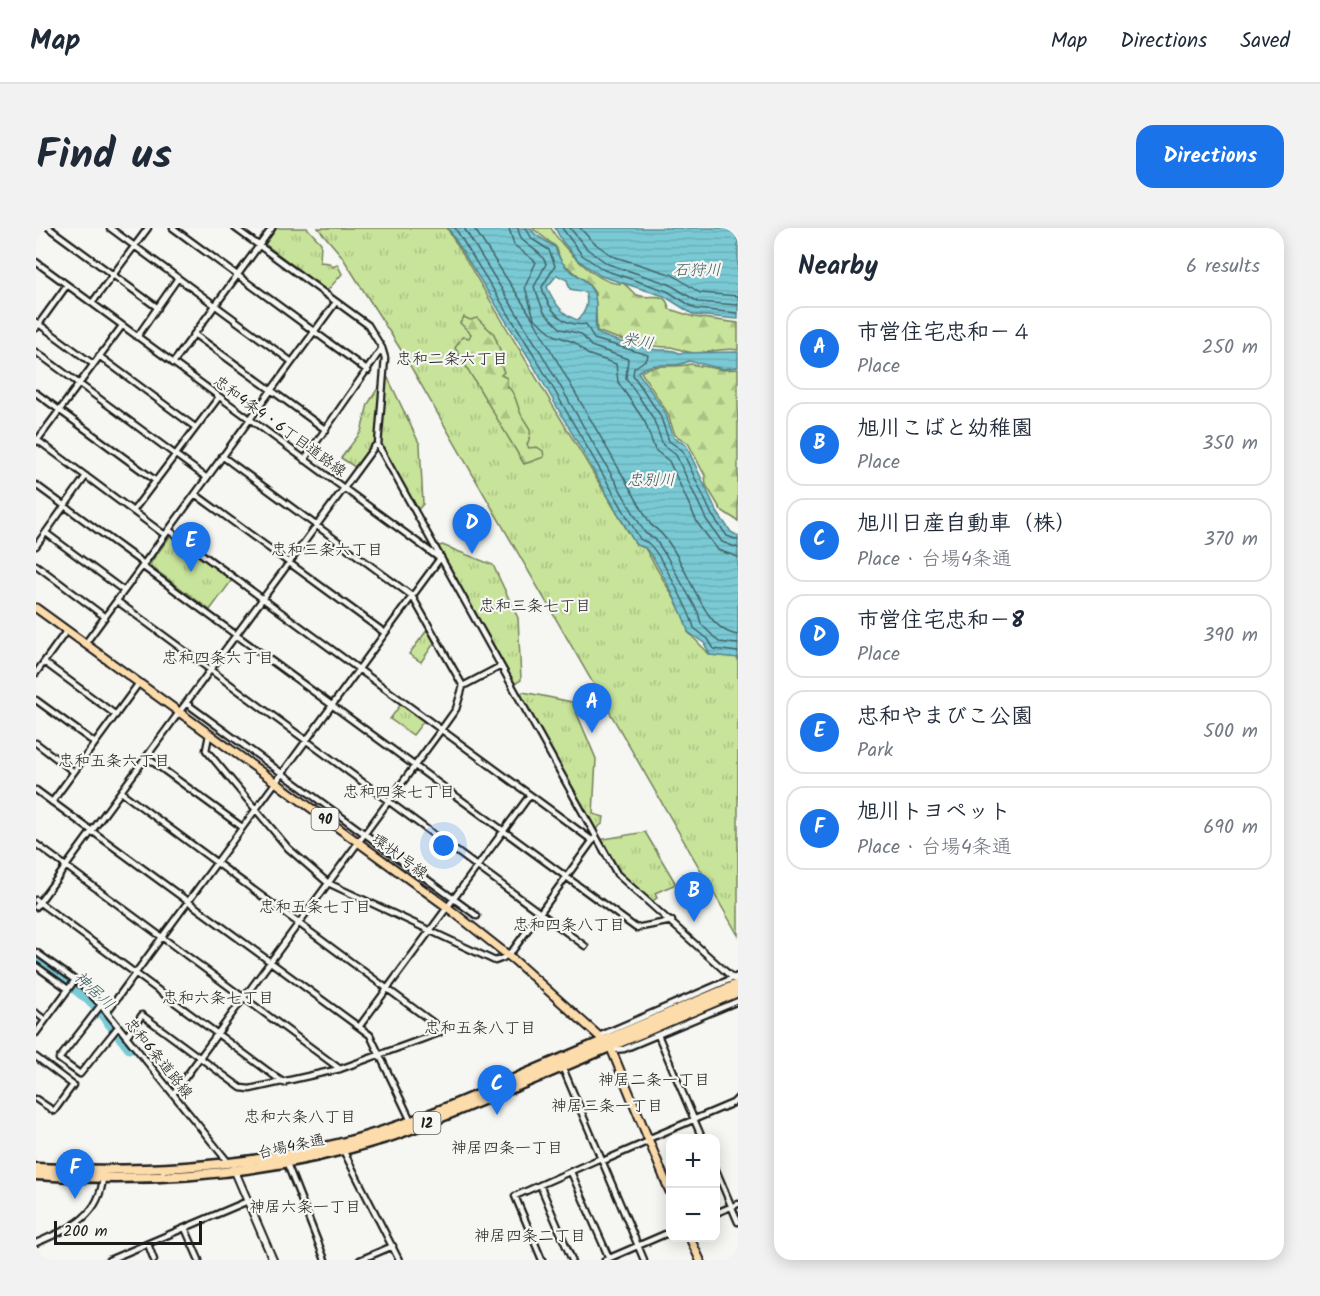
<!DOCTYPE html>
<html lang="en">
<head>
<meta charset="utf-8">
<style>
  body { margin:0; font-family:Kalam,"Klee One",sans-serif; background:#f2f2f3; color:#1f2937 }
  .controls { position:absolute; right:18px; bottom:18px; display:grid; overflow:hidden; border-radius:12px; box-shadow:0 3px 15px #0003 }
  .controls button { width:54px; height:54px; display:grid; place-items:center; padding:0; border:0; border-bottom:2px solid #e0e1e3; background:#fff; color:#1f2937; font:30px sans-serif }
  .scale { position:absolute; left:18px; bottom:15px; width:148px; box-sizing:border-box; padding-left:6px; border:3px solid #1c1c1c; border-top:0; font-size:16px; line-height:21px; white-space:nowrap; color:#1c1c1c; -webkit-text-stroke:4px #f6f6f2; paint-order:stroke }
  .you { position:absolute; left:408px; top:618px; width:21px; height:21px; margin:-15px; border:4px solid #fff; border-radius:50%; background:#1a73e8; box-shadow:0 0 0 9px #1a73e833 }
  .badge { display:grid; place-items:center; width:39px; height:39px; border-radius:50%; background:#1a73e8; color:#fff; font-size:20px; font-weight:700 }
  .pin { position:absolute; translate:-50% -50px; filter:drop-shadow(0 2px 3px #0008) }
  .pin::after { content:''; position:absolute; top:32px; width:21px; height:18px; background:inherit; clip-path:polygon(0 0,100% 0,50% 100%) }
  .list { margin:0; padding:0; list-style:none }
  h2 { display:flex; justify-content:space-between; align-items:center; height:78px; margin:0; padding:0 24px; font-size:26px }
  h2 small { font-size:20px; font-weight:400; color:#747a83 }
  .list li { display:grid; grid-template-columns:39px 1fr auto; gap:18px; align-items:center; box-sizing:border-box; height:84px; margin:0 12px 12px; padding:0 12px; border:2px solid #e0e1e3; border-radius:18px }
  .list b { display:block; font-size:22px; white-space:nowrap }
  .list p { margin:0; font-size:20px; white-space:nowrap; color:#747a83 }
  .list em { font-size:20px; font-style:normal; color:#747a83 }
  .map { position:relative; flex:none; width:702px; height:1032px; overflow:hidden; border-radius:18px }
  header { display:flex; align-items:center; gap:36px; box-sizing:border-box; height:84px; padding:0 30px; background:#fff; border-bottom:2px solid #e0e1e3 }
  header strong { font-size:28px }
  nav { display:flex; gap:33px; margin-inline-start:auto; font-size:21px }
  .intro { display:flex; align-items:center; justify-content:space-between; box-sizing:border-box; height:144px; padding:0 36px }
  h1 { margin:0; font-size:42px }
  .button { padding:15px 27px; border-radius:18px; background:#1a73e8; color:#fff; font-size:21px; font-weight:700 }
  main { display:flex; gap:36px; padding:0 36px }
  aside { flex:1; background:#fff; border-radius:18px; box-shadow:0 3px 15px #0003 }
  .map>svg:first-child { display:block }
  .grass { fill:url(#grass-tufts); stroke:#72805b; stroke-width:1.5 }
  .forest { fill:url(#forest-firs); stroke:#72805b; stroke-width:1.5 }
  .water { fill:url(#water-rules); stroke:#54848b; stroke-width:1.5; fill-rule:evenodd }
  .lines { fill:none; stroke-linecap:round; stroke-linejoin:round }
  .shore { stroke:#426266; stroke-width:1.5 }
  .river { stroke:#7acad5; stroke-width:9 }
  .street-casing { stroke:#1c1c1c; stroke-width:9 }
  .secondary-casing { stroke:#1c1c1c; stroke-width:10 }
  .primary-casing { stroke:#1c1c1c; stroke-width:11 }
  .highway-casing { stroke:#1c1c1c; stroke-width:13 }
  .street { stroke:#f6f6f2; stroke-width:4.5 }
  .secondary { stroke:#f6f6f2; stroke-width:6 }
  .primary { stroke:#fddcac; stroke-width:7 }
  .highway { stroke:#fddcac; stroke-width:8 }
  .labels { text-anchor:middle; stroke-width:4.5; stroke-linejoin:round; paint-order:stroke }
  .shield { fill:#f6f6f2; stroke:#5d5d5c; stroke-width:1.5 }
  .shield-label { font-size:14px; font-weight:bold; fill:#1c1c1c }
  .street-label { font-size:15px; fill:#1c1c1c; stroke:#f6f6f2 }
  .water-label { font-size:16px; font-style:italic; fill:#3d595d; stroke:#f6f6f2 }
  .neighbourhood-label { font-size:16px; fill:#1c1c1c; stroke:#f6f6f2 }
</style>
</head>
<body>
<header>
<strong>Map</strong>
<nav><a>Map</a><a>Directions</a><a>Saved</a></nav>
</header>
<div class="intro"><h1>Find us</h1><a class="button">Directions</a></div>
<main>
<div class="map">
<svg width="702" height="1032" viewBox="0 0 702 1032">
  <defs>
    <pattern id="grass-tufts" width="24" height="20" patternUnits="userSpaceOnUse" patternTransform="scale(1.5)"><rect width="24" height="20" fill="#c8e39a"/><path d="M3 7l-1-3M5 7V3M7 7l1-3M15 17l-1-3M17 17v-4M19 17l1-3" fill="none" stroke="#abc284"/></pattern>
    <pattern id="forest-firs" width="22" height="20" patternUnits="userSpaceOnUse" patternTransform="scale(1.5)"><rect width="22" height="20" fill="#c8e39a"/><path d="M5 1l3.5 6h-7zM16 11l3.5 6h-7z" fill="#abc284"/></pattern>
    <pattern id="water-rules" width="6" height="5" patternUnits="userSpaceOnUse" patternTransform="scale(1.5)"><rect width="6" height="5" fill="#7acad5"/><path d="M0 2.5h6" fill="none" stroke="#69adb6"/></pattern>
  </defs>
  <rect width="100%" height="100%" fill="#f6f6f2"/>
  <filter id="ink" filterUnits="userSpaceOnUse"><feTurbulence type="fractalNoise" baseFrequency=".0167" numOctaves="2"/><feDisplacementMap in="SourceGraphic" scale="12" xChannelSelector="R" yChannelSelector="G"/><feConvolveMatrix kernelMatrix="1 2 1 2 8 2 1 2 1" color-interpolation-filters="sRGB"/></filter>
  <g filter="url(#ink)">
    <!-- grass -->
    <path class="grass" d="M241,0h30l14,15 -1,19 9,1 4,4 4,-3 5,10 -15,17 -62,-47z
      M282,0h129l189,317 9,3 41,71 2,13 22,23 28,2v278l-337,-585 -60,-95z
      M348,150h4l32,67 3,59 -7,8 -38,-67 -20,24 -17,-11 20,-26 7,-28z
      M135,307l61,45 -22,30 -61,-45z
      M406,317l51,20 25,53 3,62 -8,5 -78,-137z
      M392,401l7,13 -14,20 -12,-8z
      M487,464l49,10 24,57 -3,55 11,3 -1,6 -9,8 -76,-136z
      M365,476l23,17 -11,14 -23,-16z
      M609,604l31,52 -21,9 2,5 -6,4 -34,-28 -19,-34z"/>
    <!-- forest -->
    <path class="forest" d="M496,0h19c10,19 50,60 72,55 5,3 7,7 11,10 12,10 32,-6 35,16l25,8 44,6v27c-13,-3 -28,3 -42,3 -9,0 -18,-5 -26,-6 -26,0 -48,-6 -73,-16l-2,-38 -8,-11 -26,-20 -5,-15z
      M428,89l6,3 7,-2 17,16 7,19 -3,6 6,13 -3,3 6,3v8c9,8 9,16 13,26 6,15 15,14 7,33l2,3 8,-1 6,4 1,6 -20,7 -69,-116 7,-11 7,1 2,-4 -11,-11z
      M654,136l34,6 14,-1v152l-17,-11 -15,-25 -1,-9 -17,-33 -13,-8 -8,-23 -26,-40c15,-10 32,-3 49,-8z"/>
    <!-- water -->
    <path class="water" d="M412,0h82l6,7 19,12c9,30 28,24 38,45 7,14 -1,28 4,41 17,8 36,13 55,16 11,3 17,-2 27,4l59,-1v15l-15,2 -34,-8c-17,9 -30,-3 -51,11l27,40 9,26 12,7 31,67 14,20 7,4v122l-28,-3 -6,-12 -16,-11c-2,-13 -33,-76 -43,-84 -2,-2 -6,-2 -9,-3l-107,-187zM521,47l10,5 3,9 15,3c4,11 1,19 -7,28 -15,-4 -25,-19 -31,-33z
      M519,0h183v91l-44,-4 -30,-19 -63,-20 -23,-16 -16,-19z"/>
    <g class="lines">
      <!-- shore -->
      <path class="shore" d="M419,0l79,127 106,184c2,2 6,2 8,4 11,8 43,71 46,85l14,11 6,10 24,3
        M428,0l76,123 105,182 10,6 12,18 31,55 3,12 18,18 19,2
        M438,0l59,91 118,206c37,23 45,105 87,110
        M473,0l5,17 22,17 -11,25 9,31 20,17 22,8 11,11 29,10 2,18 27,40 10,28 14,11 29,63 20,26 20,7
        M482,0c2,19 22,19 28,36l-12,23 10,25 17,17 20,5 10,12 37,13 -2,19 27,40 10,27 13,10 30,64 16,23 16,6
        M490,0l6,11 17,11 6,16 -13,21c5,22 22,41 44,37l8,15 54,16 -1,4 -13,9 -1,7 27,40 9,26 13,9 30,65 15,21 11,4
        M526,0l20,27 22,15 63,21 29,18 42,4
        M534,0l17,21 21,15 61,20 29,18 40,3
        M544,0l13,14 19,14 61,19 27,18 38,3"/>
      <!-- river -->
      <path class="river" d="M0,731l57,45 36,45"/>
      <!-- street casing -->
      <g class="street-casing">
        <path id="street" d="M13,0l109,80
          M74,0l182,134
          M137,0l195,143
          M199,0l133,97 14,23 3,10 -7,87 220,395 19,34 118,106
          M0,34l403,296
          M56,75l56,-75
          M0,94l57,42
          M0,100l31,-43
          M158,106l132,96
          M101,109l41,-59
          M0,124l171,126
          M63,128l96,71
          M137,135l99,-135
          M0,165l120,88
          M0,211l129,96
          M0,214l86,-116
          M186,228l190,140 51,90
          M268,232l78,-112
          M0,257l108,79
          M159,266l190,139
          M97,283l86,-114
          M133,302l424,311
          M10,305l78,58
          M0,318l50,-70
          M0,337l69,52
          M106,338l494,362 36,-7
          M81,373l468,345
          M49,416l251,-342
          M8,434l72,53
          M0,445l31,-43
          M0,472l59,43
          M150,475l291,213
          M173,507l-3,15 82,98 40,35 167,78 8,-3 10,-8 83,-114
          M0,515l38,29
          M110,529l96,70
          M0,562l334,245 42,88
          M85,564l318,235v6l-99,36 -90,20 -9,-1 -99,-73 -16,22
          M16,574l87,-119
          M0,616l304,225
          M0,672l248,183
          M0,679l339,-461 3,-1
          M0,724l47,34 18,19 127,157
          M0,738l32,23
          M65,777l-42,54 21,15 38,-47
          M71,784l334,-455
          M0,785l9,7
          M323,799l171,-232
          M0,805l39,-53
          M622,807l44,103
          M563,808l139,-60
          M576,822l12,-1 114,-48
          M0,829l37,28 -19,26 -18,-12
          M526,838l82,194
          M137,866l268,-364 15,-21 7,-23 38,-20
          M612,911l85,-36 5,-5
          M306,920l57,112
          M250,933l39,99
          M567,933l46,-20
          M680,942l22,52
          M535,944l38,86
          M504,957l32,75
          M680,985l22,-9
          M149,1000l14,32
          M0,1015c32,-14 64,-25 67,-66
          M112,1016l6,16
          M73,1032l139,-59
          M324,1032l33,-14
          M506,1032l-27,-64 86,-38
          M569,1032l65,-28"/>
      </g>
      <!-- secondary casing -->
      <g class="secondary-casing">
        <path id="secondary" d="M198,941l39,91"/>
      </g>
      <!-- primary casing -->
      <g class="primary-casing">
        <path id="primary" d="M0,380l411,299 67,53 96,86 60,146
          M654,1010l10,22"/>
      </g>
      <!-- highway casing -->
      <g class="highway-casing">
        <path id="highway" d="M0,940c102,5 202,0 302,-24 69,-17 134,-47 199,-75 67,-28 134,-56 201,-85
          M0,947c118,9 237,-2 350,-37 33,-11 65,-25 97,-38 86,-35 170,-72 255,-108"/>
      </g>
      <!-- street -->
      <use href="#street" class="street"/>
      <!-- secondary -->
      <use href="#secondary" class="secondary"/>
      <!-- primary -->
      <use href="#primary" class="primary"/>
      <!-- highway -->
      <use href="#highway" class="highway"/>
    </g>
  </g>
  <g class="labels">
    <!-- shield labels -->
    <g class="shield">
      <rect x="275.5" y="580" width="27" height="22" rx="4.5"/>
      <rect x="377.5" y="884" width="27" height="22" rx="4.5"/>
    </g>
    <g class="shield-label">
      <text x="289" y="596">90</text>
      <text x="391" y="900">12</text>
    </g>
    <!-- street labels -->
    <g class="street-label">
      <text transform="translate(244 198) rotate(36)" y="5">忠和4条4・6丁目道路線</text>
      <text transform="translate(364 628) rotate(36)" y="5">環状1号線</text>
      <text transform="translate(123 830) rotate(51)" y="5">忠和6条道路線</text>
      <text transform="translate(255 918) rotate(-12)" y="5">台場4条通</text>
    </g>
    <!-- water labels -->
    <g class="water-label">
      <text x="661" y="47">石狩川</text>
      <text transform="translate(602 112) rotate(10)" y="6">栄川</text>
      <text x="615" y="257">忠別川</text>
      <text transform="translate(59 762) rotate(43)" y="6">神居川</text>
    </g>
    <!-- neighbourhood labels -->
    <g class="neighbourhood-label">
      <text x="416" y="136">忠和二条六丁目</text>
      <text x="291" y="327">忠和三条六丁目</text>
      <text x="499" y="383">忠和三条七丁目</text>
      <text x="182" y="435">忠和四条六丁目</text>
      <text x="78" y="538">忠和五条六丁目</text>
      <text x="363" y="569">忠和四条七丁目</text>
      <text x="279" y="684">忠和五条七丁目</text>
      <text x="533" y="702">忠和四条八丁目</text>
      <text x="182" y="775">忠和六条七丁目</text>
      <text x="444" y="805">忠和五条八丁目</text>
      <text x="618" y="857">神居二条一丁目</text>
      <text x="571" y="883">神居三条一丁目</text>
      <text x="264" y="894">忠和六条八丁目</text>
      <text x="471" y="925">神居四条一丁目</text>
      <text x="269" y="984">神居六条一丁目</text>
      <text x="494" y="1013">神居四条二丁目</text>
    </g>
  </g>
</svg>
<div class="controls">
<button>+</button>
<button>−</button>
</div>
<div class="scale">200 m</div>
<div class="you"></div>
<div class="pin badge" style="left:556px;top:505px">A</div>
<div class="pin badge" style="left:658px;top:694px">B</div>
<div class="pin badge" style="left:461px;top:887px">C</div>
<div class="pin badge" style="left:436px;top:326px">D</div>
<div class="pin badge" style="left:155px;top:344px">E</div>
<div class="pin badge" style="left:39px;top:971px">F</div>
</div>
<aside>
<h2>Nearby<small>6 results</small></h2>
<ul class="list">
<li><span class="badge">A</span><div><b>市営住宅忠和－４</b><p>Place</p></div><em>250 m</em></li>
<li><span class="badge">B</span><div><b>旭川こばと幼稚園</b><p>Place</p></div><em>350 m</em></li>
<li><span class="badge">C</span><div><b>旭川日産自動車（株）</b><p>Place · 台場4条通</p></div><em>370 m</em></li>
<li><span class="badge">D</span><div><b>市営住宅忠和－8</b><p>Place</p></div><em>390 m</em></li>
<li><span class="badge">E</span><div><b>忠和やまびこ公園</b><p>Park</p></div><em>500 m</em></li>
<li><span class="badge">F</span><div><b>旭川トヨペット</b><p>Place · 台場4条通</p></div><em>690 m</em></li>
</ul>
</aside>
</main>
</body>
</html>
